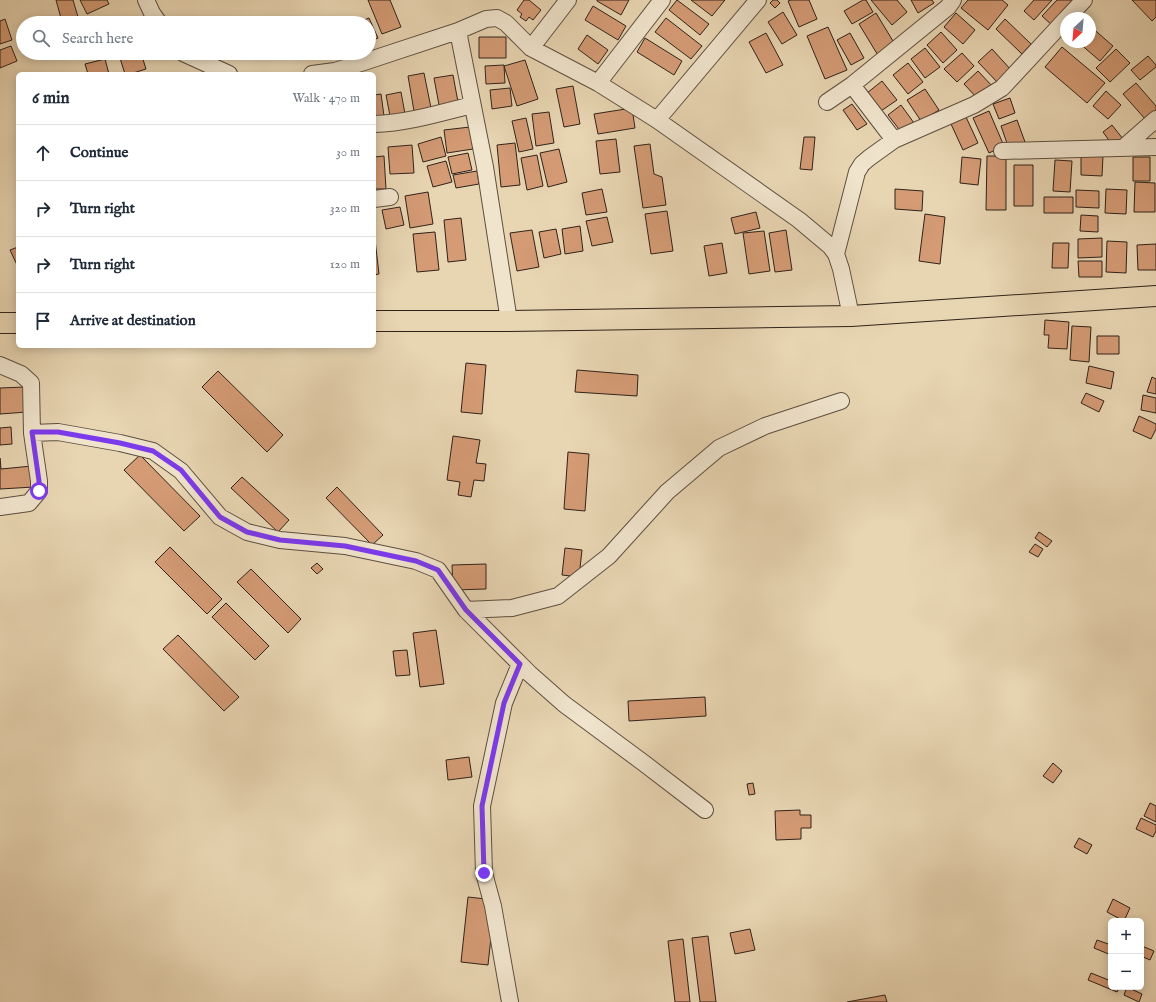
<!DOCTYPE html>
<html lang="en">
<head>
<meta charset="utf-8">
<style>
  body { margin:0; font-family:"IM FELL English",serif; background:#f6f6f7; color:#1f2937 }
  .controls { position:absolute; right:12px; bottom:12px; display:grid; overflow:hidden; border-radius:6px; box-shadow:0 2px 10px #0003 }
  .controls button { width:36px; height:36px; display:grid; place-items:center; padding:0; border:0; border-bottom:1px solid #e0e1e3; background:#fff; color:#1f2937; font:20px sans-serif }
  .compass { position:absolute; left:1060px; top:12px; width:36px; height:36px; border-radius:50%; background:#fff; box-shadow:0 2px 10px #0003; rotate:206deg }
  .stop { position:absolute; width:12px; height:12px; margin:-9px; border:3px solid #7c3aed; border-radius:50%; background:#fff }
  .stop.end { background:#7c3aed; border-color:#fff; box-shadow:0 1px 4px #0008 }
  .list { margin:0; padding:0; list-style:none }
  h2 { display:flex; justify-content:space-between; align-items:center; height:52px; margin:0; padding:0 16px; font-size:17px }
  h2 small { font-size:13px; font-weight:400; color:#747a83 }
  .list li { display:grid; grid-template-columns:26px 1fr auto; gap:12px; align-items:center; box-sizing:border-box; height:56px; padding:0 16px; border-top:1px solid #e0e1e3 }
  .list b { display:block; font-size:15px; white-space:nowrap }
  .list em { font-size:13px; font-style:normal; color:#747a83 }
  .icon { flex:none; width:22px; height:22px; fill:none; stroke:currentColor; stroke-width:2; stroke-linecap:round; stroke-linejoin:round }
  .map { position:relative; flex:none; width:1156px; height:1002px; overflow:hidden }
  .search { position:absolute; background:#fff; box-shadow:0 2px 10px #0003; left:16px; top:16px; width:360px; height:44px; display:flex; align-items:center; gap:10px; box-sizing:border-box; padding:0 14px; border-radius:22px; color:#747a83; font-size:15px }
  .panel { position:absolute; background:#fff; box-shadow:0 2px 10px #0003; left:16px; top:72px; width:360px; height:276px; border-radius:6px }
  .map>svg:first-child { display:block }
  .building { fill:#d49b75; stroke:#30221a }
  .lines { fill:none; stroke-linecap:round; stroke-linejoin:round }
  .minor-casing { stroke:#5e4f40; stroke-width:18 }
  .major-casing { stroke:#30221a; stroke-width:22 }
  .minor { stroke:#f0e4cd; stroke-width:16 }
  .major { stroke:#e8d5b2; stroke-width:20 }
  .route { stroke:#7c3aed; stroke-width:5 }
</style>
</head>
<body>
<div class="map">
<svg width="1156" height="1002" viewBox="0 0 1156 1002">
  <rect width="100%" height="100%" fill="#e8d5b2"/>
  <filter id="stains"><feTurbulence type="fractalNoise" baseFrequency=".005" numOctaves="4"/><feColorMatrix values="0 0 0 0 .2 0 0 0 0 .09 0 0 0 0 .02 0 0 0 .5 -.17"/></filter>
  <radialGradient id="worn" r=".72"><stop offset=".6" stop-color="#630" stop-opacity="0"/><stop offset="1" stop-color="#630" stop-opacity=".3"/></radialGradient>
  <!-- building -->
  <path class="building" d="M56,0h17l5,17 -16,5z
    M80,0h27l2,4 -22,10z
    M368,0h22l11,27 -19,7z
    M524,0h5l12,10 -8,10 -4,-3 -3,4 -6,-4 2,-3 -5,-4z
    M597,0h32l-8,15 -24,-14z
    M677,0l32,24 -9,11 -31,-25z
    M691,0h34l-13,16z
    M773,0h4l3,3 -5,5 -5,-5z
    M791,0h18l8,19 -18,8 -11,-26z
    M863,0h3l7,12 -21,12 -8,-13z
    M871,0h26l10,12 -15,13z
    M911,0h21l2,3 -16,10z
    M968,0h34l6,5 -20,25 -27,-22z
    M1034,0h18l-18,20 -10,-9z
    M1057,0h16l2,3 -22,23 -11,-10z
    M1132,0h24v17l-4,4z
    M593,6l33,20 -8,14 -33,-20z
    M783,12l14,23 -15,9 -14,-22z
    M876,13l20,33 -17,11 -20,-33z
    M956,13l19,17 -12,14 -19,-17z
    M369,18l9,20 -9,4v-19h-12z
    M666,18l36,28 -11,13 -36,-27z
    M5,19l7,21 -12,4v-23z
    M1005,19l26,25 -9,10 -26,-25z
    M1090,26l23,20 -13,15 -22,-19h12z
    M828,27l19,43 -22,9 -18,-43z
    M941,32l16,18 -14,13 -16,-18z
    M766,33l17,32 -17,8 -17,-31z
    M850,33l14,25 -13,7 -14,-25z
    M587,35l21,15 -10,14 -20,-15z
    M479,37h27v21h-27z
    M645,38l37,23 -8,14 -37,-23z
    M11,46l6,15 -17,7v-18z
    M1062,47l43,36 -18,20 -42,-36z
    M925,48l15,19 -15,11 -14,-19z
    M992,49l20,22 -13,13 -21,-22z
    M1116,49l14,14 -20,19 -14,-14z
    M125,53h16l5,16 -16,5h-5l-6,-19z
    M962,53l12,13 -17,16 -13,-13z
    M1148,56l8,9v2l-16,13 -9,-10z
    M105,59l4,15h-21l-3,-10z
    M525,60l13,39 -21,7 -13,-40z
    M908,63l15,19 -15,12 -15,-19z
    M504,65l1,18 -19,1 -1,-18z
    M978,71l14,15 -14,13 -14,-15z
    M424,73l7,35 -17,3 -6,-35z
    M453,75l5,27 -19,3 -5,-27z
    M882,81l15,19 -16,11 -14,-18z
    M1136,83l20,23v6l-10,8 -23,-26z
    M573,86l7,38 -16,3 -8,-38z
    M510,88l2,18 -20,3 -2,-19z
    M925,89l14,21 -18,11 -14,-21z
    M1106,91l15,14 -13,14 -15,-13z
    M401,92l4,22 -15,2 -4,-21z
    M381,94l3,22 -10,1v-22z
    M1010,98l5,15 -16,6 -6,-15z
    M852,104l15,20 -10,6 -14,-20z
    M901,105l13,18 -12,10 -14,-18z
    M632,108l3,20 -37,6 -4,-20z
    M989,111l15,35 -15,7 -16,-35z
    M549,112l5,31 -18,3 -4,-32z
    M966,117l12,26 -15,7 -12,-26z
    M526,118l7,31 -14,3 -7,-31z
    M1017,120l8,22 -16,7 -8,-23z
    M1112,125l11,14 -10,7 -10,-14z
    M470,127l3,22 -26,4 -3,-23z
    M441,137l5,19 -23,6 -5,-18z
    M804,137h11l-3,33 -12,-1z
    M616,139l4,33 -20,2 -4,-33z
    M515,143l5,42 -19,2 -4,-42z
    M650,144l4,30 8,3 4,28 -23,3 -9,-62z
    M412,145l2,28 -24,1 -2,-27z
    M559,149l8,33 -19,5 -8,-34z
    M468,153l4,17 -20,4 -4,-17z
    M537,155l6,31 -16,4 -6,-32z
    M1081,155l22,1 -1,20 -21,-1z
    M384,156l2,33h-12v-32z
    M987,156h19v54h-20z
    M962,157l19,2 -3,26 -18,-2z
    M1133,157h17v24h-17z
    M1055,160l17,1 -2,31 -17,-1z
    M446,161l6,21 -19,5 -6,-21z
    M1014,165h19v41h-19z
    M477,171l2,13 -23,4 -3,-13z
    M1135,182l20,1v29h-21z
    M602,189l5,23 -21,3 -4,-22z
    M895,189l28,2 -1,20 -27,-2z
    M1106,189l21,1 -1,24 -21,-1z
    M1076,190l23,1v17l-23,-1z
    M428,192l5,32 -23,4 -5,-32z
    M1044,197h29v16h-29z
    M400,207l4,18 -18,4 -4,-19z
    M667,211l6,40 -22,3 -6,-40z
    M756,212l4,16 -25,6 -4,-16z
    M925,214l20,3 -5,47 -21,-3z
    M1081,215l17,1v16l-18,-1z
    M607,217l6,25 -21,4 -6,-25z
    M461,218l5,42 -18,2 -4,-42z
    M580,226l3,25 -18,3 -3,-25z
    M556,229l5,25 -17,4 -5,-26z
    M532,230l7,37 -22,4 -7,-38z
    M786,230l6,40 -17,2 -6,-39z
    M374,231l5,43 -5,1z
    M764,231l6,40 -21,3 -6,-41z
    M435,232l4,38 -22,2 -4,-38z
    M1102,238v19l-24,1v-19z
    M1107,241l20,1 -1,31 -20,-1z
    M722,243l5,30 -18,3 -5,-30z
    M1053,243h16l-1,25h-16z
    M1156,244v26h-18l-1,-25z
    M18,247v20l-8,-17z
    M1078,261h24v16h-23z
    M1045,320l24,2 -2,27 -19,-1 1,-13h-5z
    M1072,326l19,1 -2,35 -19,-2z
    M1097,336h22v18h-22z
    M466,363l20,2 -4,49 -21,-2z
    M1089,366l25,6 -3,17 -25,-6z
    M577,370l61,5 -1,21 -62,-4z
    M218,371l65,64 -16,17 -65,-65z
    M1152,377l4,2v15l-9,-2z
    M25,387l2,25 -27,2v-26z
    M1086,393l18,8 -5,11 -18,-9z
    M1143,395l13,3v15l-15,-3z
    M1139,416l17,8v5l-5,10 -18,-8z
    M11,427l1,17 -12,1v-17z
    M453,436l27,4 -4,23 10,1 -2,17 -10,-1 -3,17 -13,-2 2,-13 -13,-2z
    M568,452l21,2 -4,57 -21,-2z
    M140,455l60,61 -16,15 -60,-61z
    M0,458l1,11 31,-3 2,21 -34,2z
    M242,477l47,43 -11,12 -47,-44z
    M337,487l46,48 -11,10 -46,-47z
    M1039,532l13,9 -5,6 -12,-9z
    M1035,544l8,5 -5,8 -9,-5z
    M170,547l52,52 -15,15 -52,-52z
    M565,548l17,2 -3,27 -17,-2z
    M317,563l6,6 -6,5 -6,-6z
    M486,564v25l-33,1 -1,-25z
    M251,569l50,50 -13,14 -51,-51z
    M226,603l43,43 -14,14 -43,-43z
    M436,630l8,54 -24,3 -7,-54z
    M178,635l61,62 -15,14 -61,-62z
    M407,650l3,25 -14,1 -3,-25z
    M705,697l1,19 -77,5 -1,-20z
    M469,757l3,20 -24,3 -2,-20z
    M1053,763l9,8 -9,12 -10,-7z
    M753,783l2,11 -6,1 -2,-11z
    M1150,803l6,3v16l-12,-6z
    M800,810v5h11v13h-10v11l-25,1 -1,-29z
    M1141,818l15,7v6l-3,6 -17,-8z
    M1079,838l13,7 -5,9 -13,-7z
    M468,897l27,3 -7,65 -27,-3z
    M1113,899l17,9 -6,13 -17,-9z
    M750,929l5,21 -20,4 -5,-21z
    M708,936l8,66h-16l-8,-64z
    M683,939l7,63h-15l-7,-61z
    M1097,940l14,5v10l-17,-7z
    M1142,946l12,5 -4,9 -9,-4z
    M1091,973l20,8v6h9l-3,5 -29,-12z
    M1127,987l15,7 -3,8 -15,-7z
    M885,995l2,7h-40z"/>
  <g class="lines">
    <!-- minor casing -->
    <g class="minor-casing">
      <path id="minor" d="M146,0l6,13 7,10
        M1067,18l17,-18
        M458,31l27,136 24,154
        M531,48l37,-48
        M183,53l46,21
        M312,74l23,-3 29,-9 94,-31 28,-12 11,-1 9,5 25,25 67,35 59,37 142,100 31,26 6,8 5,15 10,47
        M598,83l64,-83
        M852,85l42,55
        M827,102l25,-17 96,-78 5,-7
        M657,120l101,-120
        M374,124c34,-1 66,-11 98,-19
        M1123,148l33,-29
        M1002,151l154,-4
        M374,199l16,-2
        M836,254l21,-82 5,-8 7,-6 25,-18 80,-35 28,-17 64,-69
        M0,365l21,9 10,9 1,50 7,48v10l-10,12 -29,4
        M32,433l26,-1 62,11 33,8 28,20 39,46 27,15 33,8 65,6 71,15 22,9 28,40 64,64 34,30 81,60 60,46
        M466,610l46,-2 46,-12 51,-40 58,-64 52,-44 46,-22 76,-25
        M510,1002l-17,-96 -9,-33 -2,-67 22,-103 16,-39"/>
    </g>
    <!-- major casing -->
    <g class="major-casing">
      <path id="major" d="M374,321h135l342,-5 305,-20
        M0,323h18"/>
    </g>
    <!-- minor -->
    <use href="#minor" class="minor"/>
    <!-- major -->
    <use href="#major" class="major"/>
  </g>
  <g class="lines">
    <!-- route -->
    <path class="route" d="M39,491v-10l-7,-49h26l62,11 33,8 28,19 39,47 27,15 33,8 65,6 71,15 22,9 28,40 54,54 -16,39 -22,103 2,67"/>
  </g>
  <rect width="100%" height="100%" filter="url(#stains)"/>
  <rect width="100%" height="100%" fill="url(#worn)"/>
</svg>
<div class="controls">
<button>+</button>
<button>−</button>
</div>
<svg class="compass" viewBox="-18 -18 36 36"><path d="M0-13l5 13h-10z" fill="#e53935"/><path d="M0 13l5-13h-10z" fill="#747a83"/></svg>
<div class="stop" style="left:39px;top:491px"></div>
<div class="stop end" style="left:484px;top:873px"></div>
<div class="search"><svg class="icon" aria-label="search" viewBox="0 0 24 24"><circle cx="10" cy="10" r="6"/><path d="M15 15l6 6"/></svg>Search here</div>
<section class="panel">
<h2>6 min<small>Walk · 470 m</small></h2>
<ul class="list">
<li><svg class="icon" aria-label="ahead" viewBox="0 0 24 24"><path d="M12 20V5M6 11l6-6 6 6"/></svg><div><b>Continue</b></div><em>30 m</em></li>
<li><svg class="icon" aria-label="right" viewBox="0 0 24 24"><path d="M7 20v-9h11M14 6l5 5-5 5"/></svg><div><b>Turn right</b></div><em>320 m</em></li>
<li><svg class="icon" aria-label="right" viewBox="0 0 24 24"><path d="M7 20v-9h11M14 6l5 5-5 5"/></svg><div><b>Turn right</b></div><em>120 m</em></li>
<li><svg class="icon" aria-label="arrive" viewBox="0 0 24 24"><path d="M6 21V4h12l-3 4 3 4H6"/></svg><div><b>Arrive at destination</b></div></li>
</ul>
</section>
</div>
</body>
</html>
